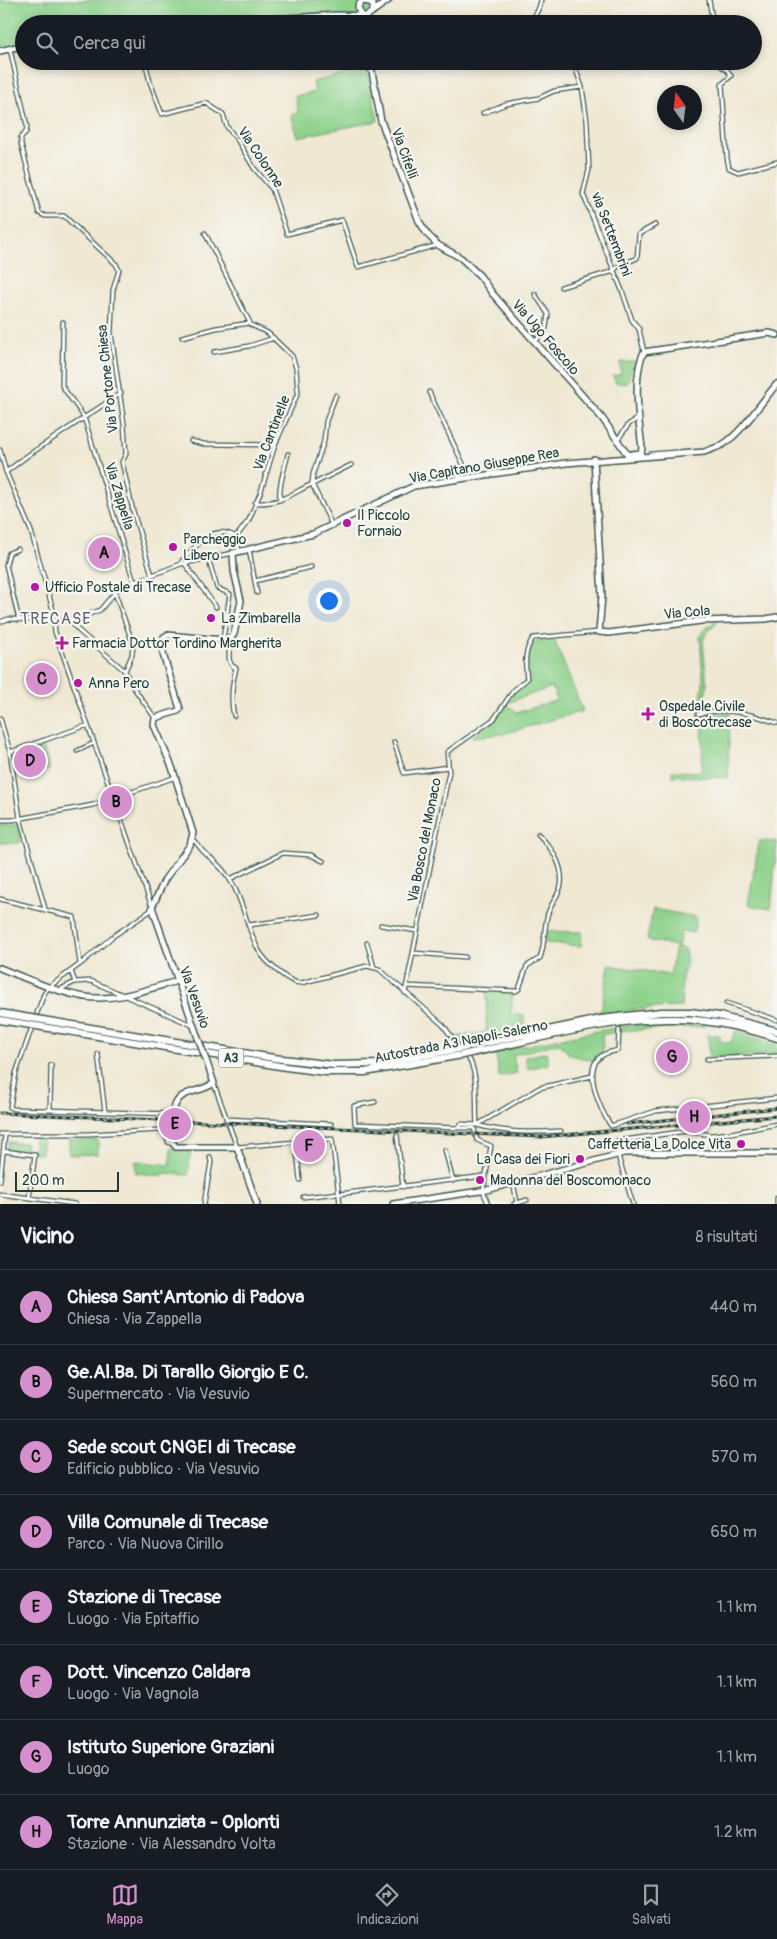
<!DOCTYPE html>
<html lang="it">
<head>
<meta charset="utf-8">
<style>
  body { margin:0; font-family:Pangolin,sans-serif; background:#242831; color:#f1f3f6 }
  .compass { position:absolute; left:657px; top:85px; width:45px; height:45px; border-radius:50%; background:#171b24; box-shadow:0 2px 8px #0003; rotate:346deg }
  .scale { position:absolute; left:15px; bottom:12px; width:104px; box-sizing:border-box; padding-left:5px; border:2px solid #1f3d34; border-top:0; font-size:14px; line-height:18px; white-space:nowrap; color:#1f3d34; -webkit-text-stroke:4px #f6f6f2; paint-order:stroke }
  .you { position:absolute; left:328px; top:600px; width:18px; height:18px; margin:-12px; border:4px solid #fff; border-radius:50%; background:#1a73e8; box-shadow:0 0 0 8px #1a73e833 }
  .badge { display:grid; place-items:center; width:32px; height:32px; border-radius:50%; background:#d690ce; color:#111; font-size:16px; font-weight:700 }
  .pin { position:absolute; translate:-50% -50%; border:2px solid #fff; box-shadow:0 1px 5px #0006 }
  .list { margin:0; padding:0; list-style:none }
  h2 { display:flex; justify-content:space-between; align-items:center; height:65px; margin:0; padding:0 20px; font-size:21px }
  h2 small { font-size:16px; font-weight:400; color:#9ea1a6 }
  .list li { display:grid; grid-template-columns:32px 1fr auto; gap:15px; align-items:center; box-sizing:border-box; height:75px; padding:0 20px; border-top:1px solid #363941 }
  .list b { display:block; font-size:19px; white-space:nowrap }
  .list p { margin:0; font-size:16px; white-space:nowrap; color:#9ea1a6 }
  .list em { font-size:16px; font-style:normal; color:#9ea1a6 }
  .icon { flex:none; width:28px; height:28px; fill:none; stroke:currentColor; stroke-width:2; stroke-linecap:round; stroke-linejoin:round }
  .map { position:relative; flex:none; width:777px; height:1204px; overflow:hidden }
  .search { position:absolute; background:#171b24; box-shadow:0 2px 8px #0003; left:15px; right:15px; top:15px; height:55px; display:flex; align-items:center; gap:12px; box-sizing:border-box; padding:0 18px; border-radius:28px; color:#9ea1a6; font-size:19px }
  .sheet { height:665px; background:#171b24 }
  nav { display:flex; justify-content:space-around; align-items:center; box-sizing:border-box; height:70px; border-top:1px solid #363941; background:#171b24; font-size:14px; color:#9ea1a6 }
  nav a { display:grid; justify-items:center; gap:2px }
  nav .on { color:#d690ce }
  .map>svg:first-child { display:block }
  .green { fill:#8ed28b; stroke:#568860 }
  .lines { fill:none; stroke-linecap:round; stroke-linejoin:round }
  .street-casing { stroke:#3e574c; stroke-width:5.5 }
  .secondary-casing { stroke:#3e574c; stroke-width:8 }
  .primary-casing { stroke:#3e574c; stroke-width:8 }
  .highway-casing { stroke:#3e574c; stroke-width:9 }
  .street { stroke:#fff; stroke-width:3 }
  .secondary { stroke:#fff; stroke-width:5 }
  .primary { stroke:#fff; stroke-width:5 }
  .highway { stroke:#fff; stroke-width:6 }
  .rail-casing { stroke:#1f3d34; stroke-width:3 }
  .rail { stroke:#f6f6f2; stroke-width:1; stroke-dasharray:4; stroke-linecap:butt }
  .secondary-bridge-casing { stroke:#3e574c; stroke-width:8; stroke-linecap:butt }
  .highway-bridge-casing { stroke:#3e574c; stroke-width:9; stroke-linecap:butt }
  .secondary-bridge { stroke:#fff; stroke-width:5 }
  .highway-bridge { stroke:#fff; stroke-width:6 }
  .poi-dot { fill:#b5179e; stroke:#f6f6f2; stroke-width:2 }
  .labels { text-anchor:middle; stroke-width:4.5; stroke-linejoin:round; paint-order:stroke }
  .shield { fill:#f6f6f2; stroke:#60746d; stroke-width:1 }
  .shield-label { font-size:12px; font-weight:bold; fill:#1f3d34 }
  .street-label { font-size:14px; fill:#1f3d34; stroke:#f6f6f2 }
  .poi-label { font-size:14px; fill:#1f3d34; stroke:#f6f6f2; text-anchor:start }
  .quarter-label { font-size:16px; letter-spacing:1px; fill:#606269; stroke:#f6f6f2 }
</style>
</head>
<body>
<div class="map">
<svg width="777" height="1204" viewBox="0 0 777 1204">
  <rect width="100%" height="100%" fill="#f6f6f2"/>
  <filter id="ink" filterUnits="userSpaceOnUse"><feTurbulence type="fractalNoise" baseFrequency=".02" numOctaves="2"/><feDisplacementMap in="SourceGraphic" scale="10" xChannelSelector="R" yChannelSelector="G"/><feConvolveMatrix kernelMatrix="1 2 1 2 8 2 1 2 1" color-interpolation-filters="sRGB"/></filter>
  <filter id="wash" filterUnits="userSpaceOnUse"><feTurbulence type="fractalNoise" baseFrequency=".0096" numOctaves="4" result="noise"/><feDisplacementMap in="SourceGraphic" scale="20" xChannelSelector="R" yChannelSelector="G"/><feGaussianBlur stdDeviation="1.12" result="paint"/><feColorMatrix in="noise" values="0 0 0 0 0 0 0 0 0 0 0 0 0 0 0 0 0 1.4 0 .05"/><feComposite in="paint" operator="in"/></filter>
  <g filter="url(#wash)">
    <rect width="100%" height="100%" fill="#efe8d3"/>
    <!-- green -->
    <path class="green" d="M0,0h394l-25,20 -5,1 -34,-3 -90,6h-216v23l-24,7z
      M367,68l11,53 -80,16 -7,-22 7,-2 -3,-17 20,-4 -2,-10z
      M620,362h18v7l-7,-1 -3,15h-12l-3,-7 8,-2z
      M713,622h5l-12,12 -3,7 4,43 -2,20 23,4 -28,3 3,-30 -3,-43 2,-6z
      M553,637l30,74 -80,23 -31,3 23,-18 10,-13 7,2 4,5 41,-13 -5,-13 -45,16 7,-11 13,-13c0,-27 -5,-38 26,-42z
      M730,713l-2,65 -56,-2v-5l27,1 3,-5 1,-49h-3l3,-3z
      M42,743l8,27 -35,4 -4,-21z
      M0,825h20v18h-20z
      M759,841l18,1 -6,67 -23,-4z
      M653,909l44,8 -4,16 -12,-2 -3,16 7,2 2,12 -5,17 -1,29c-74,1 -147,21 -220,36l-5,-6 30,-5 1,-41 26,1 -2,22 13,1 1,11 76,-15 8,-46 61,10 5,-29 -28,-6z
      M547,931l35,1 -1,14 -35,-3z
      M676,1022l31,4 -86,5 -19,4 1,18 -4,1 -4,7 -25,-6 -11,-12 -46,12 4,18 -18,4 -3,-25c59,-12 119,-28 180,-30z
      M736,1031l41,14v9l-68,4 -1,-23h11l1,6 10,2z
      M546,1052l3,12 -21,5 -3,-12z
      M34,1137h8v17l-35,-5 1,-7 18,1 -1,6 8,1z
      M69,1140h29v14l-29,1z
      M171,1148l20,1 -3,26 -24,-2 -1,3 -27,-3 -1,-12 35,4z"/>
  </g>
  <g filter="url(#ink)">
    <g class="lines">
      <!-- street casing -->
      <g class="street-casing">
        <path id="street" d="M709,0l4,24
          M523,24c11,-4 16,-13 18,-24
          M10,49l17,77 -1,6 -5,5v7l18,69 6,3h19l52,48 3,6 -6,20 -2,43 13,91 2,30 -4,8 11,49 19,64
          M145,61l5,21 12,32 44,-11 17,11 4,13 11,14 16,27 18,21 15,45 55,-14 16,47 80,-22
          M573,61l9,26 5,34 2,49 -6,24 40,99 9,27 7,9 5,23
          M719,61l2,5 7,5 3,5 -9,8 5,74 2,10 9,4 39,-10
          M483,113l23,-9 33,-6 15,-7 28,-4
          M205,233l46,92 17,8 24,23 4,12 2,25 -23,52 -14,46 -12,29 -13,17
          M561,287l53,-16 3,-4 20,-9 2,-24 16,-9
          M535,294l13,20 -2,14 -10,13
          M63,322l-1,64 22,31 50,165
          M182,337l34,-9 34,-5
          M214,352l35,-6 25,-8
          M429,392l36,76 -8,11
          M618,439l11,-15 10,-6
          M191,441l13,3 71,1
          M0,450l6,22 25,59 22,79 2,22 97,275 -2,4 -38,26 -29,25 -34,25 -5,7 -7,19
          M650,454l27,-2
          M6,472l21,-16 94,-63
          M312,484l1,-10 11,-33 2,-20 10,-26
          M313,484l38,-19
          M280,500c-2,-15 5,-32 8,-46
          M255,503c25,1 36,-9 57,-19l20,41
          M18,549l-9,4 -3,12 13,55
          M249,549l8,44
          M208,558l9,30 13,6 -7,45
          M181,564l1,-3c15,-16 30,-38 54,-24l3,14
          M185,564l31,43
          M255,581l56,-14
          M115,593l18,51 -1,11 -7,16
          M69,620l10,11 46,40 6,13 24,34
          M0,622l8,-3 53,2 23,-5 16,-6 17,-20 17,-8 47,-18 52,-11
          M231,639c-1,10 -6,25 5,29 -4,16 -6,32 -2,48
          M698,714c29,-7 51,-1 79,9
          M0,718l10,34 10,66 25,91
          M394,742l10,31 44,-6
          M77,751l17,-8
          M10,752l78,-27
          M0,820h12l81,-15 80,-27
          M193,840c6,4 7,10 13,14 39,31 33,57 53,97 6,10 30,33 42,32l66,-17 12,3 64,56 17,23
          M230,879l53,-26 28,2 12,6
          M0,899l74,18 6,47
          M249,925l70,-10
          M381,925l36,6
          M367,943l7,24
          M413,953l52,4
          M71,971l4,11
          M406,986l110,5 3,-2 8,-23 13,-8c5,-14 4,-27 7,-41 2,-12 12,-21 14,-32 3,-20 -10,-38 -23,-51
          M59,990l16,-8 16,-1 101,44
          M405,993l44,-221 -2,-20 47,-33 19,-28 14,-12c-2,-15 -3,-28 6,-41l66,-6
          M726,1003l51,17
          M31,1030l-15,43 -6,34 3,2 160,5
          M619,1030l-1,20c-5,2 -11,2 -15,5 -23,12 -2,56 8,71l45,-15 121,-13
          M98,1054l7,58
          M466,1054c14,19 9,49 11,71l-16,-1 -3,4h16l3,12 14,6 -8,45 5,13
          M707,1059l70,-3
          M214,1084l23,63 95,-8 8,65
          M375,1102l-21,4 1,18 103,4
          M50,1110l1,-45
          M226,1119l105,5
          M561,1131c-29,2 -56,2 -84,-6l62,-37 53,-12
          M0,1134h88l73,-4 5,3 2,9 4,2
          M397,1135l6,52
          M296,1142l4,38
          M445,1150l8,31
          M4,1151l31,4 -6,43
          M0,1181l5,-46
          M514,1187l3,16
          M0,1194l75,10
          M339,1194l146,-18
          M303,1197l36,-4
          M204,1204l7,-42 -1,-5
          M514,1204l13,-4
          M633,1204l-14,-45 -2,-18 70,-10 24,4 20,-2 46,-9
          M777,1204v-6"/>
      </g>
      <!-- secondary casing -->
      <g class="secondary-casing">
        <path id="secondary" d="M372,12l17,-12
          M367,22l-8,-11 -1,-5 4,-5 8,1 7,-2
          M193,24l144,-9 30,1 6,-5v-6l-3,-3
          M0,51l24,-6
          M370,61l11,60 38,100 8,13 11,11 23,13 19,18 12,17 110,125 25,36
          M631,454l10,-1 1,-5c-3,-25 -10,-73 2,-96l125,-19 8,2
          M594,459l8,137 -3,36 10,1 92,-12 65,-2 11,-2
          M0,968c28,11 56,24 85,29 30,5 63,-8 92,-16
          M198,1038l-46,-131 13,-28 25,-34 3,-12 -21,-66 -18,-42 1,-7 23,-7 2,-2 -17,-55 1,-17 3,-2 56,5 8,-2 3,-4 7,-33 -7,-30 -1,-18 80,-19 101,-48 152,-23 138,-11c5,-2 12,-4 18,-7 20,-12 39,-43 55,-61
          M173,1114c3,-27 25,-19 41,-31l-8,-23
          M172,1126v16l4,5h61l20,57"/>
      </g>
      <!-- primary casing -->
      <g class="primary-casing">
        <path id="primary" d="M393,1204l94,-14 137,-37h153"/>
      </g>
      <!-- highway casing -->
      <g class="highway-casing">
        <path id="highway" d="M0,1013l274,45 60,7 42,-1 82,-15
          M0,1020l286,47 39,5h40l97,-17
          M466,1047l135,-28 60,-7h29l29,4 58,15
          M471,1053c63,-13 138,-35 202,-34 36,0 70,8 104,19"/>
      </g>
      <!-- street -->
      <use href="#street" class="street"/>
      <!-- secondary -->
      <use href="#secondary" class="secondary"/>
      <!-- primary -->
      <use href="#primary" class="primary"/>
      <!-- highway -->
      <use href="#highway" class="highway"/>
      <!-- rail casing -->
      <g class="rail-casing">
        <path id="rail" d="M0,1113l541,24 236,-21
          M627,1124l150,-16"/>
      </g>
      <!-- rail -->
      <use href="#rail" class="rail"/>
      <!-- secondary-bridge casing -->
      <g class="secondary-bridge-casing">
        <path id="secondary-bridge" d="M198,1038l8,22
          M172,1126l1,-12"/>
      </g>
      <!-- highway-bridge casing -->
      <g class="highway-bridge-casing">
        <path id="highway-bridge" d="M458,1049l8,-2
          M462,1055l9,-2"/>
      </g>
      <!-- secondary-bridge -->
      <use href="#secondary-bridge" class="secondary-bridge"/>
      <!-- highway-bridge -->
      <use href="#highway-bridge" class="highway-bridge"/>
    </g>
  </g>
  <!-- markers -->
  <g class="poi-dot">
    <circle cx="347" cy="523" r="5"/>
    <circle cx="173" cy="547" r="5"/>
    <circle cx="35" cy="587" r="5"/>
    <circle cx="211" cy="618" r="5"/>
    <path d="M59.5 635.5h5v5h5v5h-5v5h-5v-5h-5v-5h5z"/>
    <circle cx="78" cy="683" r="5"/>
    <path d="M645.5 706.5h5v5h5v5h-5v5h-5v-5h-5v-5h5z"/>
    <circle cx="741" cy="1144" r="5"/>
    <circle cx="580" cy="1159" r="5"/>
    <circle cx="480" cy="1180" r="5"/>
  </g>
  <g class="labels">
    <!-- shield labels -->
    <rect class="shield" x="218.5" y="1048.5" width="25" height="19" rx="4"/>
    <g class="shield-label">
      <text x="231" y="1062">A3</text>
    </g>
    <!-- street labels -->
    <g class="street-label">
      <text transform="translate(405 153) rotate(70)" y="5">Via Cifelli</text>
      <text transform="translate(261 157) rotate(56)" y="5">Via Colonne</text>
      <text transform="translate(612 234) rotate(69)" y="5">via Settembrini</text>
      <text transform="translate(546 337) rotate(49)" y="5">Via Ugo Foscolo</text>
      <text transform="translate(107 379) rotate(-96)" y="5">Via Portone Chiesa</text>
      <text transform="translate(271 433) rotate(-69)" y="5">Via Cantinelle</text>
      <text transform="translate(484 465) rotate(-10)" y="5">Via Capitano Giuseppe Rea</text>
      <text transform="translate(120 496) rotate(73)" y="5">Via Zappella</text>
      <text transform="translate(687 612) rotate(-5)" y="5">Via Cola</text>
      <text transform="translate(424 840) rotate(-79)" y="5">Via Bosco del Monaco</text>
      <text transform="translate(195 997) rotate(70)" y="5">Via Vesuvio</text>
      <text transform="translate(461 1041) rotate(-11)" y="5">Autostrada A3 Napoli-Salerno</text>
    </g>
    <!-- poi labels -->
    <g class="poi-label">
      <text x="357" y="520">Il Piccolo<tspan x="357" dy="16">Fornaio</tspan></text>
      <text x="183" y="544">Parcheggio<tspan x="183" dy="16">Libero</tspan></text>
      <text x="45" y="592">Ufficio Postale di Trecase</text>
      <text x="221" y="623">La Zimbarella</text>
      <text x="72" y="648">Farmacia Dottor Tordino Margherita</text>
      <text x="88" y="688">Anna Pero</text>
      <text x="659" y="711">Ospedale Civile<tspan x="659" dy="16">di Boscotrecase</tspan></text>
      <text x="731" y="1149" text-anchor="end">Caffetteria La Dolce Vita</text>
      <text x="570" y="1164" text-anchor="end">La Casa dei Fiori</text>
      <text x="490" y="1185">Madonna del Boscomonaco</text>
    </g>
    <!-- quarter labels -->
    <g class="quarter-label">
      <text x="56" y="624">TRECASE</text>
    </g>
  </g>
</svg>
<svg class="compass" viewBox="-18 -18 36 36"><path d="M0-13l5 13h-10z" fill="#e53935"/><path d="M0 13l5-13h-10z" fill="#9ea1a6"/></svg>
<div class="scale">200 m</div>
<div class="you"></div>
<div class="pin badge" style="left:104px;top:553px">A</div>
<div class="pin badge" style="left:116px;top:802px">B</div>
<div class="pin badge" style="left:42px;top:679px">C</div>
<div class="pin badge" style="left:30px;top:761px">D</div>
<div class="pin badge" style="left:175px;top:1124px">E</div>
<div class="pin badge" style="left:309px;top:1146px">F</div>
<div class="pin badge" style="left:672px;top:1057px">G</div>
<div class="pin badge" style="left:694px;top:1117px">H</div>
<div class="search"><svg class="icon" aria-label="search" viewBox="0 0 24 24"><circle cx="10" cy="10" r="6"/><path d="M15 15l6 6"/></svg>Cerca qui</div>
</div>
<section class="sheet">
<h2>Vicino<small>8 risultati</small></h2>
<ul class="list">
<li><span class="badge">A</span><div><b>Chiesa Sant'Antonio di Padova</b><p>Chiesa · Via Zappella</p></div><em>440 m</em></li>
<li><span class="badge">B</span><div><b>Ge.Al.Ba. Di Tarallo Giorgio E C.</b><p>Supermercato · Via Vesuvio</p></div><em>560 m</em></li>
<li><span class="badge">C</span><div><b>Sede scout CNGEI di Trecase</b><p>Edificio pubblico · Via Vesuvio</p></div><em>570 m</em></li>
<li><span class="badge">D</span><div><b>Villa Comunale di Trecase</b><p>Parco · Via Nuova Cirillo</p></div><em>650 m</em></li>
<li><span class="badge">E</span><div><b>Stazione di Trecase</b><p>Luogo · Via Epitaffio</p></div><em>1.1 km</em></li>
<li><span class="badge">F</span><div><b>Dott. Vincenzo Caldara</b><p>Luogo · Via Vagnola</p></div><em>1.1 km</em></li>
<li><span class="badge">G</span><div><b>Istituto Superiore Graziani</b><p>Luogo</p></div><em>1.1 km</em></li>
<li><span class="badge">H</span><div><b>Torre Annunziata - Oplonti</b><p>Stazione · Via Alessandro Volta</p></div><em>1.2 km</em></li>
</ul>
</section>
<nav>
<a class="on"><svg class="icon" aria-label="map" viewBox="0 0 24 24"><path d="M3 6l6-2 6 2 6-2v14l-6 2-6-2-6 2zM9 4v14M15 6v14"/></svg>Mappa</a>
<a><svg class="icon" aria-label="directions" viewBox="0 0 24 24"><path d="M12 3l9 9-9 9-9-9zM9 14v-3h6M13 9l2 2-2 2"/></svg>Indicazioni</a>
<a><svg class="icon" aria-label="saved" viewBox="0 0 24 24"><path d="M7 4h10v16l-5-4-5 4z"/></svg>Salvati</a>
</nav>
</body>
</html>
